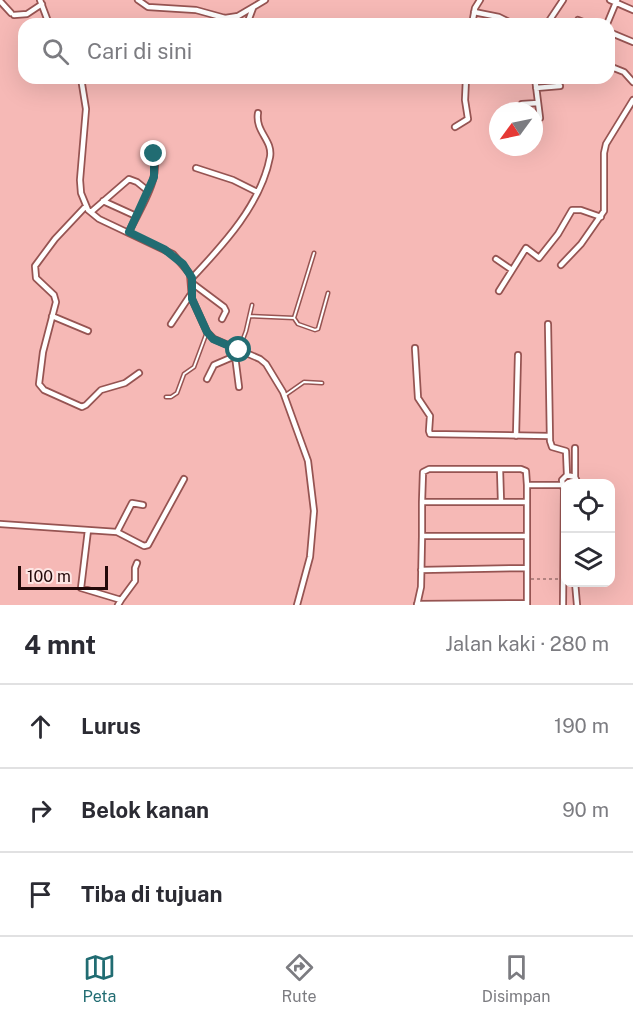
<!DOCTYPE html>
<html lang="id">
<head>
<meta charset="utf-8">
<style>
  body { margin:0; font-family:"Public Sans",sans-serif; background:#f7f7f7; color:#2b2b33 }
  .controls { position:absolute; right:18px; bottom:18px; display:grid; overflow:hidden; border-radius:12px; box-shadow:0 6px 24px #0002 }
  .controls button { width:54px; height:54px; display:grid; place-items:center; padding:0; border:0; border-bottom:2px solid #e1e1e2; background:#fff; color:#2b2b33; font:30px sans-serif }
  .compass { position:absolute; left:489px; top:102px; width:54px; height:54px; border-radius:50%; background:#fff; box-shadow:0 6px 24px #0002; rotate:237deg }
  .scale { position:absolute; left:18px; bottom:15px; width:90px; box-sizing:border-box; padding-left:6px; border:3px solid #230909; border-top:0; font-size:16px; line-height:21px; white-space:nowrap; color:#230909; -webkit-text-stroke:4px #fde5e3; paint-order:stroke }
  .stop { position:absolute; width:18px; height:18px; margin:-14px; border:4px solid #216c72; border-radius:50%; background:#fff }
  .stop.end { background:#216c72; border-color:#fff; box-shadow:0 2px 6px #0008 }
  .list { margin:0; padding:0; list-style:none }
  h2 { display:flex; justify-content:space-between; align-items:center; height:78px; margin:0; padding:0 24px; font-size:26px }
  h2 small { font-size:20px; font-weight:400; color:#7c7c81 }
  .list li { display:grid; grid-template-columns:39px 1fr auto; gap:18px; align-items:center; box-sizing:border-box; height:84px; padding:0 24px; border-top:2px solid #e1e1e2 }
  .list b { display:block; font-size:22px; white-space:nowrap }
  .list em { font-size:20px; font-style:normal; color:#7c7c81 }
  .icon { flex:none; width:33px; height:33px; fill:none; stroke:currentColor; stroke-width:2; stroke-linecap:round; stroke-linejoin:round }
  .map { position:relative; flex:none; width:633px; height:605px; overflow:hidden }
  .search { position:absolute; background:#fff; box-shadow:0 6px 24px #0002; left:18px; right:18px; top:18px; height:66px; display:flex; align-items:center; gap:15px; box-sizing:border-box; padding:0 21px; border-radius:18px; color:#7c7c81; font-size:22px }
  .sheet { height:330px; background:#fff }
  nav { display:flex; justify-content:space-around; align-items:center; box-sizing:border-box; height:84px; border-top:2px solid #e1e1e2; background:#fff; font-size:16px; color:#7c7c81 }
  nav a { display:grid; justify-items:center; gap:3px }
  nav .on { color:#216c72 }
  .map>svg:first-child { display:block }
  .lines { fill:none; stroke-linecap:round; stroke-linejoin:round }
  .lane-casing { stroke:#965452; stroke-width:5 }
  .street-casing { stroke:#965452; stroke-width:8 }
  .path { stroke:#9f716f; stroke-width:1.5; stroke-dasharray:3 3; stroke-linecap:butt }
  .lane { stroke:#fff; stroke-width:2 }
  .street { stroke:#fff; stroke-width:4.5 }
  .route { stroke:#216c72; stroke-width:8 }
</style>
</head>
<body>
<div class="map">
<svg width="633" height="605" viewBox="0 0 633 605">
  <rect width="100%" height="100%" fill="#f6b9b6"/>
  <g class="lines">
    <!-- lane casing -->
    <g class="lane-casing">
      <path id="lane" d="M250,316l44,2 20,-65
        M294,318l4,6 17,6 3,-1 10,-36
        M239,350l7,-19 6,-26
        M284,396l20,-14 18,1
        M166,397h5l6,-4 7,-19 10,-7 13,-35"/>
    </g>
    <!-- street casing -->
    <g class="street-casing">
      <path id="street" d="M40,0l9,24
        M138,0l10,7 48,3 29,8 13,-2 27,-16
        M610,0l23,10
        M0,1l11,12
        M474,12l25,5 14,7
        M14,15l13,-1 15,-10
        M225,18l9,6
        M578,20l10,4
        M247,24l6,-16
        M472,24l3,-16 5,-8
        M547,24l16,-24
        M607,24l10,-24
        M609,32l24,10
        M609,66l15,6 9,10
        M81,78l5,31 -6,71 1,13 7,17 11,9 74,35 17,20 2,25 15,33 7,7 46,20 6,5 17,28 25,69 6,50 -4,46 -13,48
        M535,78l5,40
        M536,88l24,-2
        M522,104l16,-1
        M455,127l13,-8 -3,-19 1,-22
        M196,168l37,12 24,12
        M103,201l33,15
        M86,206l-31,33 -20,27 1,12 18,17 2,7 -13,50 -4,32 5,6 38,17 4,-2 15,-15 24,-7 14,-10
        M91,212l38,-33 8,3 11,9
        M129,232c11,-25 38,-60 20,-87
        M496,259l16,11
        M561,265l20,-21 23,-33v-58l2,-9 27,-44
        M192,278c32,-34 69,-74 78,-121 3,-17 -15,-25 -12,-44
        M192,283l32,24 2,4 -4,8
        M499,291l27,-43 13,10 19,-24 14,-24h9l20,7
        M52,316l36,15
        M171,324l20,-30
        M548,324l2,117 2,6 14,4 1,24
        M234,348l5,39
        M415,348l3,50 12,18 -1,15 1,3 119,2
        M207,379l7,-14 21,-9
        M516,436l2,-81
        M575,448v29
        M500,469l1,33
        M527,485h35
        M563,487l-1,-7 5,-5 8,2 3,7
        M0,524l88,6 -7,58 40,12 -3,5
        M88,530l29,2 27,14 4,-1 36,-66
        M117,532l15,-29 11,2
        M422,536v-34
        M421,570l106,-2
        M575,582l2,23
        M121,600l14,-19v-13l2,-5
        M417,604l110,-1
        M417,605l4,-18 1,-51h105
        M527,605v-120l-1,-14 -5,-2h-92l-6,3 -1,30h105
        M563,605l1,-116"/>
    </g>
    <!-- path -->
    <path class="path" d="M531,579h28"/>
    <!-- lane -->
    <use href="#lane" class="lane"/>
    <!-- street -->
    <use href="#street" class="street"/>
  </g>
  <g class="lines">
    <!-- route -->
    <path class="route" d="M154,154v23l-25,55 35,17 19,15 9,14v21l15,33 6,7 26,11"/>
  </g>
</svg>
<div class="controls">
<button><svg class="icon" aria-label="locate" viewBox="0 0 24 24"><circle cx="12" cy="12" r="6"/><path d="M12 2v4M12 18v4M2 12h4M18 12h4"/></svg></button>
<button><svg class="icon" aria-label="layers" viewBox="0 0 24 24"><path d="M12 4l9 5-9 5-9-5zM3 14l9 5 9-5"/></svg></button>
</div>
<svg class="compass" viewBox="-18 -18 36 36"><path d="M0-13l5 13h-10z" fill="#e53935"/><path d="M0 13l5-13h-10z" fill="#7c7c81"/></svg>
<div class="scale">100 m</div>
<div class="stop" style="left:239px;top:350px"></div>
<div class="stop end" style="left:154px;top:154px"></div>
<div class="search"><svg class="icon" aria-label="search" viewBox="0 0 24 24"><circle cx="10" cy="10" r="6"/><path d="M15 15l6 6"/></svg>Cari di sini</div>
</div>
<section class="sheet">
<h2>4 mnt<small>Jalan kaki · 280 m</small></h2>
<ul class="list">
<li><svg class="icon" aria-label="ahead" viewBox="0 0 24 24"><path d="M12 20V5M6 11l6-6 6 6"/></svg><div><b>Lurus</b></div><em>190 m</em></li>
<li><svg class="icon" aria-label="right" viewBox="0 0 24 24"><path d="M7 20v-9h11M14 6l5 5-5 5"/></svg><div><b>Belok kanan</b></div><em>90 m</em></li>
<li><svg class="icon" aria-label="arrive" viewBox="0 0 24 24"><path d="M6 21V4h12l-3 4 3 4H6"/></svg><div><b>Tiba di tujuan</b></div></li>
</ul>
</section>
<nav>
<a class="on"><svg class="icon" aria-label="map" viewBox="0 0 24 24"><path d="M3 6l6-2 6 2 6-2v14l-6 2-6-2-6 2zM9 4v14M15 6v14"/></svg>Peta</a>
<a><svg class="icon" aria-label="directions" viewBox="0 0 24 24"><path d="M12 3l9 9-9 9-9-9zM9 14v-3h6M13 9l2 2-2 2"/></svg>Rute</a>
<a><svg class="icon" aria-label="saved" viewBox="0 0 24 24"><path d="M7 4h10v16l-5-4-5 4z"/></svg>Disimpan</a>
</nav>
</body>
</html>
